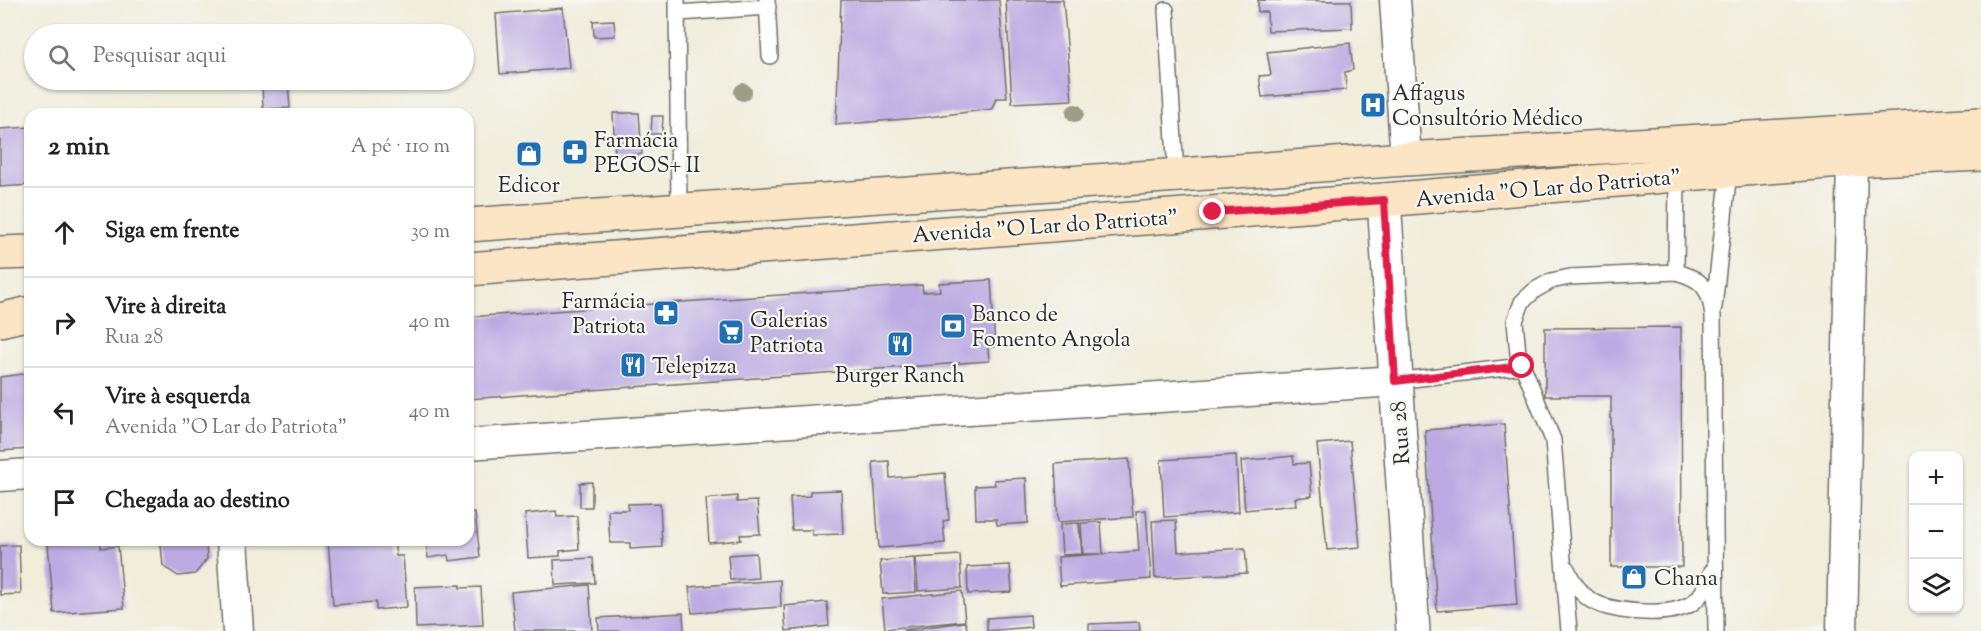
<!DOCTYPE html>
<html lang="pt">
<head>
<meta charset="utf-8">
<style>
  body { margin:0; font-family:"Sorts Mill Goudy",serif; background:#f2f2f2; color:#222 }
  .controls { position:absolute; right:18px; bottom:18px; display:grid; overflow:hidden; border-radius:12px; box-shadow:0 2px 4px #0004 }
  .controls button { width:54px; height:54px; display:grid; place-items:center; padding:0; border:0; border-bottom:2px solid #e0e0e0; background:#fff; color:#222; font:30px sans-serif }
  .stop { position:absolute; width:18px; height:18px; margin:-14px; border:4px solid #e11d48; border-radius:50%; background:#fff }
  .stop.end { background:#e11d48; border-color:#fff; box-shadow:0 2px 6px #0008 }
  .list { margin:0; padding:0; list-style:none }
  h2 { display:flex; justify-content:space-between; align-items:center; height:78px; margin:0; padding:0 24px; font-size:26px }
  h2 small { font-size:20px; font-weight:400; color:#767676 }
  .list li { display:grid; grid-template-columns:39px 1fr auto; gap:18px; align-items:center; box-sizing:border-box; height:90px; padding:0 24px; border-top:2px solid #e0e0e0 }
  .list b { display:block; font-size:22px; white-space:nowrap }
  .list p { margin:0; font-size:20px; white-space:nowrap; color:#767676 }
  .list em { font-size:20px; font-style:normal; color:#767676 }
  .icon { flex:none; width:33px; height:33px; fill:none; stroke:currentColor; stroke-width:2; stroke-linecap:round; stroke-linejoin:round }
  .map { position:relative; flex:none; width:1981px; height:631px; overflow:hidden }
  .search { position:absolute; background:#fff; box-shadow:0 2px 4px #0004; left:24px; top:24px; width:450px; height:66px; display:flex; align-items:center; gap:15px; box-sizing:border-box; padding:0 21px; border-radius:33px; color:#767676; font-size:22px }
  .panel { position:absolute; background:#fff; box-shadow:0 2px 4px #0004; left:24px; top:108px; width:450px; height:438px; border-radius:18px }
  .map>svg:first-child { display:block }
  .building { fill:#bbabe2 }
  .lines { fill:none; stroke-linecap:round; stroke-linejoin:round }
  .service-casing { stroke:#706f69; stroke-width:18 }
  .minor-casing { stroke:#706f69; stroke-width:33 }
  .tertiary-casing { stroke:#706f69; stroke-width:36 }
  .secondary-casing { stroke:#706f69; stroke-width:36 }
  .service { stroke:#fff; stroke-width:15 }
  .minor { stroke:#fff; stroke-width:30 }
  .tertiary { stroke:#fff; stroke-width:33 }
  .secondary { stroke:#fce5c4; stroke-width:33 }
  .tree { fill:#9b9d85 }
  .route { stroke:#e11d48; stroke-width:8 }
  .labels { text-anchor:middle; stroke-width:4.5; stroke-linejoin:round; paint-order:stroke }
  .poi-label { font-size:22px; fill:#2b2b2b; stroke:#f6f6f2; text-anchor:start }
  .street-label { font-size:22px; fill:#2b2b2b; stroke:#f6f6f2 }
</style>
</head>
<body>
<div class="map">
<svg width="1981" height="631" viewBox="0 0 1981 631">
  <rect width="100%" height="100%" fill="#f6f6f2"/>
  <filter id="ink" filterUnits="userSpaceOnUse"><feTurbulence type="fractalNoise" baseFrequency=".0167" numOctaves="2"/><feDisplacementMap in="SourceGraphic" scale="12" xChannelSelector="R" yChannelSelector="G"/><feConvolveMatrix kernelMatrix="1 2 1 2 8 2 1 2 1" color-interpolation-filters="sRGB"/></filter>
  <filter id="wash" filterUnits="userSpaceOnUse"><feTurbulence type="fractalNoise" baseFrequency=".008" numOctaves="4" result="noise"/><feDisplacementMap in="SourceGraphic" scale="24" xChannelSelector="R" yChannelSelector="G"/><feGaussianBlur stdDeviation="1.35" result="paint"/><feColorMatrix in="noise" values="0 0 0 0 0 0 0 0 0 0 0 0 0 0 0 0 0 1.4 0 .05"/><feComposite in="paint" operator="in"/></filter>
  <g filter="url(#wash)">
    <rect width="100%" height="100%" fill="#f0eddb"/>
    <g id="blocks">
      <!-- building -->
      <path class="building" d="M841,0h158l8,98h-11l-4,11 -64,8 -92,8z
        M1006,0h57l9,100 -60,3z
        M1258,0l93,1 1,27 -84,3 -1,-19h-9z
        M563,8l6,60 -69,6 -4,-60z
        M614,20l1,16 -21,1 -1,-16z
        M1350,43l3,27 -8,2 1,18 -84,7 -3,-21 12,-1 -4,-23z
        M288,81l2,27 -27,1 -1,-27z
        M613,113h26l3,41 -27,1z
        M652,116h11l-1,18h-11z
        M30,127v58l-30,2v-58z
        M991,280l4,67h-7l1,14 -521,38v-82l454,-32 1,7 17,-1 -1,-8z
        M1681,327l1,240h-71v-171h-66v-68z
        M30,373v76l-30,2v-74z
        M1504,424l13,181 -80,6 -12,-181z
        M1350,441l10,106 -33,3 -10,-106z
        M1236,455l3,57 -75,5 -3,-57z
        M1293,456l1,8 15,-1 3,33 -17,2 1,7 -51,5 -4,-49z
        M1129,459l4,58 -75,5 -3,-58z
        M889,461l1,17 55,-5 4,47 -6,1 2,22 -66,5 -6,-86z
        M1026,478l2,45 -31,2 -1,-6h-20l-1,-33 20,-1 -1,-5z
        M592,482v25h-12v-24z
        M841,490l2,44 -31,1v-5h-20l-2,-33 20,-1v-5z
        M737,496v6l20,-1 3,33 -20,1 1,5 -32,3 -3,-44z
        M660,503l2,44 -32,2v-6h-20l-2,-33h20v-6z
        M1146,510l5,69 -91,7 -2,-29 43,-3h-18l-2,-31 20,-1 2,32 36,-3 -3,-40z
        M556,511l1,6 20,-1 2,33 -19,2v5l-32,2 -3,-44z
        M475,513l5,44 -31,4 -1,-6 -20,3 -2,-18h42v-26z
        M1176,520l2,32 67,-4 2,25 -92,5 -3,-57z
        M1079,523l3,31 -20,1 -2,-31z
        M101,540v8l17,-2 6,62 -70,5 -6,-69z
        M155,540h49l2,2 1,17 -12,15 -17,2 -15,-10 -2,-21z
        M328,540h66l2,16h7l4,51 -31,3v-8l-43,3z
        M19,545l2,49 -21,1v-49z
        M756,553l2,25 -28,2 -2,-25z
        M960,555l2,33 -44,3 -2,-33z
        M593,558l2,25 -40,2 -1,-25z
        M914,558l2,34 -33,2 -3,-33z
        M1010,565l2,27 -44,2 -1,-27z
        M780,580l1,27 -89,6 -3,-26z
        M460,585v3l21,-1 2,38 -67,3 -1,-41z
        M589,585l3,46h-77l-4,-39z
        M962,591l3,30 -80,8 -3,-30z
        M827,602l2,24 -43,5 -2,-25z
        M683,613l1,18h-85l-1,-13z
        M1030,615l1,12 -44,4v-13z
        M965,622l3,9h-64v-1z
        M1139,622l1,9h-51v-7z"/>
    </g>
  </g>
  <g filter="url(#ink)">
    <use href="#blocks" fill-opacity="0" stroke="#706f69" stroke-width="1.5"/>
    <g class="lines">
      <!-- service casing -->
      <g class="service-casing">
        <path id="service" d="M677,0l2,210
          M767,0l3,56
          M1166,10l10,164
          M678,13l90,-6
          M1676,272l1,-96
          M1714,307l15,-136
          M1395,381l127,-15
          M1567,569c5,12 11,22 22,30 20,14 78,18 100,6 13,-7 18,-21 23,-34
          M1569,631l-16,-191 -35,-86 -3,-33 7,-19 13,-12 16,-9 19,-4 106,-5c27,7 34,17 37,44l3,315"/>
      </g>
      <!-- minor casing -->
      <g class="minor-casing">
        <path id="minor" d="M1395,0l11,159
          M468,444l927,-63
          M0,476l30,-2
          M232,540l6,91
          M1842,631l10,-471"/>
      </g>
      <!-- tertiary casing -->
      <g class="tertiary-casing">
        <path id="tertiary" d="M1384,200l29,431"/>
      </g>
      <!-- secondary casing -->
      <g class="secondary-casing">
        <path id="secondary" d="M468,225l938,-66 575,-35
          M0,253l30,-1
          M468,269l916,-69 468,-40 129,-6
          M0,320l30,-7"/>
      </g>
      <!-- service -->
      <use href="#service" class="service"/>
      <!-- minor -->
      <use href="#minor" class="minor"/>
      <!-- tertiary -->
      <use href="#tertiary" class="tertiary"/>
      <!-- secondary -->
      <use href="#secondary" class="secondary"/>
    </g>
    <!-- trees -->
    <g class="tree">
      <circle cx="743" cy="92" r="9"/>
      <circle cx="1075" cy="113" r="9"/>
    </g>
  </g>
  <g class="lines" filter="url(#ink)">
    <!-- route -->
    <path class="route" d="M1213,212l171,-12 11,181 127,-15"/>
  </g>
  <!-- icons -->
  <defs>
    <g id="hospital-square" transform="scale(1.35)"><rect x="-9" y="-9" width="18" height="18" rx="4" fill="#1f6fb2" stroke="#f6f6f2"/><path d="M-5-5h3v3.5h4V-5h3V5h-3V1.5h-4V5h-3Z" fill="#fff"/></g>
    <g id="pharmacy-square" transform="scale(1.35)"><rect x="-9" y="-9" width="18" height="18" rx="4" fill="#1f6fb2" stroke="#f6f6f2"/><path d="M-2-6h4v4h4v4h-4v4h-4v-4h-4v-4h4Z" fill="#fff"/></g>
    <g id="shop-square" transform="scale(1.35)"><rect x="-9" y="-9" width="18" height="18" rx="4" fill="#1f6fb2" stroke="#f6f6f2"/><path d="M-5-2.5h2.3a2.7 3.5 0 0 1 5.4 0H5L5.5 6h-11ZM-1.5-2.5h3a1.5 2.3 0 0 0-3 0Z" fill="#fff"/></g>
    <g id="bank-square" transform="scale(1.35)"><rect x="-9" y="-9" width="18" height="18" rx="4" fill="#1f6fb2" stroke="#f6f6f2"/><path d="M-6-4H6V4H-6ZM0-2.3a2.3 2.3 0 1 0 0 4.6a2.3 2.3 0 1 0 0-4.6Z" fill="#fff"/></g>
    <g id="supermarket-square" transform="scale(1.35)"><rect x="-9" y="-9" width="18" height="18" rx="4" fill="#1f6fb2" stroke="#f6f6f2"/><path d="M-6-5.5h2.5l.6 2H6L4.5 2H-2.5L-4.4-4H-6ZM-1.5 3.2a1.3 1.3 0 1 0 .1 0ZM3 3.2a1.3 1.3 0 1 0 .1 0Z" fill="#fff"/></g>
    <g id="restaurant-square" transform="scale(1.35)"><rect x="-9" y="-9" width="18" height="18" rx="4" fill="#1f6fb2" stroke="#f6f6f2"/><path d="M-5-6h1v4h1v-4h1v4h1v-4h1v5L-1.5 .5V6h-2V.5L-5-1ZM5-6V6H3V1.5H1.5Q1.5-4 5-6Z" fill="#fff"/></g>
  </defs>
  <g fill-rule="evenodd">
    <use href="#hospital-square" x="1373" y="105"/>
    <use href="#pharmacy-square" x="575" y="152"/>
    <use href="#shop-square" x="529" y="154"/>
    <use href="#pharmacy-square" x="666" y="313"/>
    <use href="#bank-square" x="953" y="326"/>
    <use href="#supermarket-square" x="731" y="332"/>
    <use href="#restaurant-square" x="900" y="344"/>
    <use href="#restaurant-square" x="633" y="365"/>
    <use href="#shop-square" x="1634" y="577"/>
  </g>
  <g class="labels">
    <!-- poi labels -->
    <g class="poi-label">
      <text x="1392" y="100">Affagus<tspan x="1392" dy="25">Consultório Médico</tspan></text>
      <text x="594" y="147">Farmácia<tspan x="594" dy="25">PEGOS+ II</tspan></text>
      <text x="529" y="192" text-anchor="middle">Edicor</text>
      <text x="646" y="308" text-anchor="end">Farmácia<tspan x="646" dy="25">Patriota</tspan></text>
      <text x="972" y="321">Banco de<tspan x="972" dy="25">Fomento Angola</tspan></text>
      <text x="750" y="327">Galerias<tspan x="750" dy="25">Patriota</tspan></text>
      <text x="652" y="373">Telepizza</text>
      <text x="900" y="382" text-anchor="middle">Burger Ranch</text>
      <text x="1654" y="585">Chana</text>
    </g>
    <!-- street labels -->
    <g class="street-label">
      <text transform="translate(1548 187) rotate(-5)" y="8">Avenida "O Lar do Patriota"</text>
      <text transform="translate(1045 225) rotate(-4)" y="8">Avenida "O Lar do Patriota"</text>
      <text transform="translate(1399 433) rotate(-94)" y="8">Rua 28</text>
    </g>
  </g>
</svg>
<div class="controls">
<button>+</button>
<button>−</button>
<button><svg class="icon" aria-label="layers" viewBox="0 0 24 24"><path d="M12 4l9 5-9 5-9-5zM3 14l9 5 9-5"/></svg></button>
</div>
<div class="stop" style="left:1522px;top:366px"></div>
<div class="stop end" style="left:1213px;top:212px"></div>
<div class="search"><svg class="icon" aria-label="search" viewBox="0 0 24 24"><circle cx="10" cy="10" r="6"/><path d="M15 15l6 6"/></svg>Pesquisar aqui</div>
<section class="panel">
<h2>2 min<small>A pé · 110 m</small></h2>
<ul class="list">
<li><svg class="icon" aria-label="ahead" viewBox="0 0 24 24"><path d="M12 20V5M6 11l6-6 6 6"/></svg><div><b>Siga em frente</b></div><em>30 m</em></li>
<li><svg class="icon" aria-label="right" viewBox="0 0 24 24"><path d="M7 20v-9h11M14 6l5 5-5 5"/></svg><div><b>Vire à direita</b><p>Rua 28</p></div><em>40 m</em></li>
<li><svg class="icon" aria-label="left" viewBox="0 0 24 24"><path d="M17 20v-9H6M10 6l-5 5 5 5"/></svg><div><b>Vire à esquerda</b><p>Avenida &quot;O Lar do Patriota&quot;</p></div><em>40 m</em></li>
<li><svg class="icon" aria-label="arrive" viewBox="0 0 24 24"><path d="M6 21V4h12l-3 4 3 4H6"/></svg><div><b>Chegada ao destino</b></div></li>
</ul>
</section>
</div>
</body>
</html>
